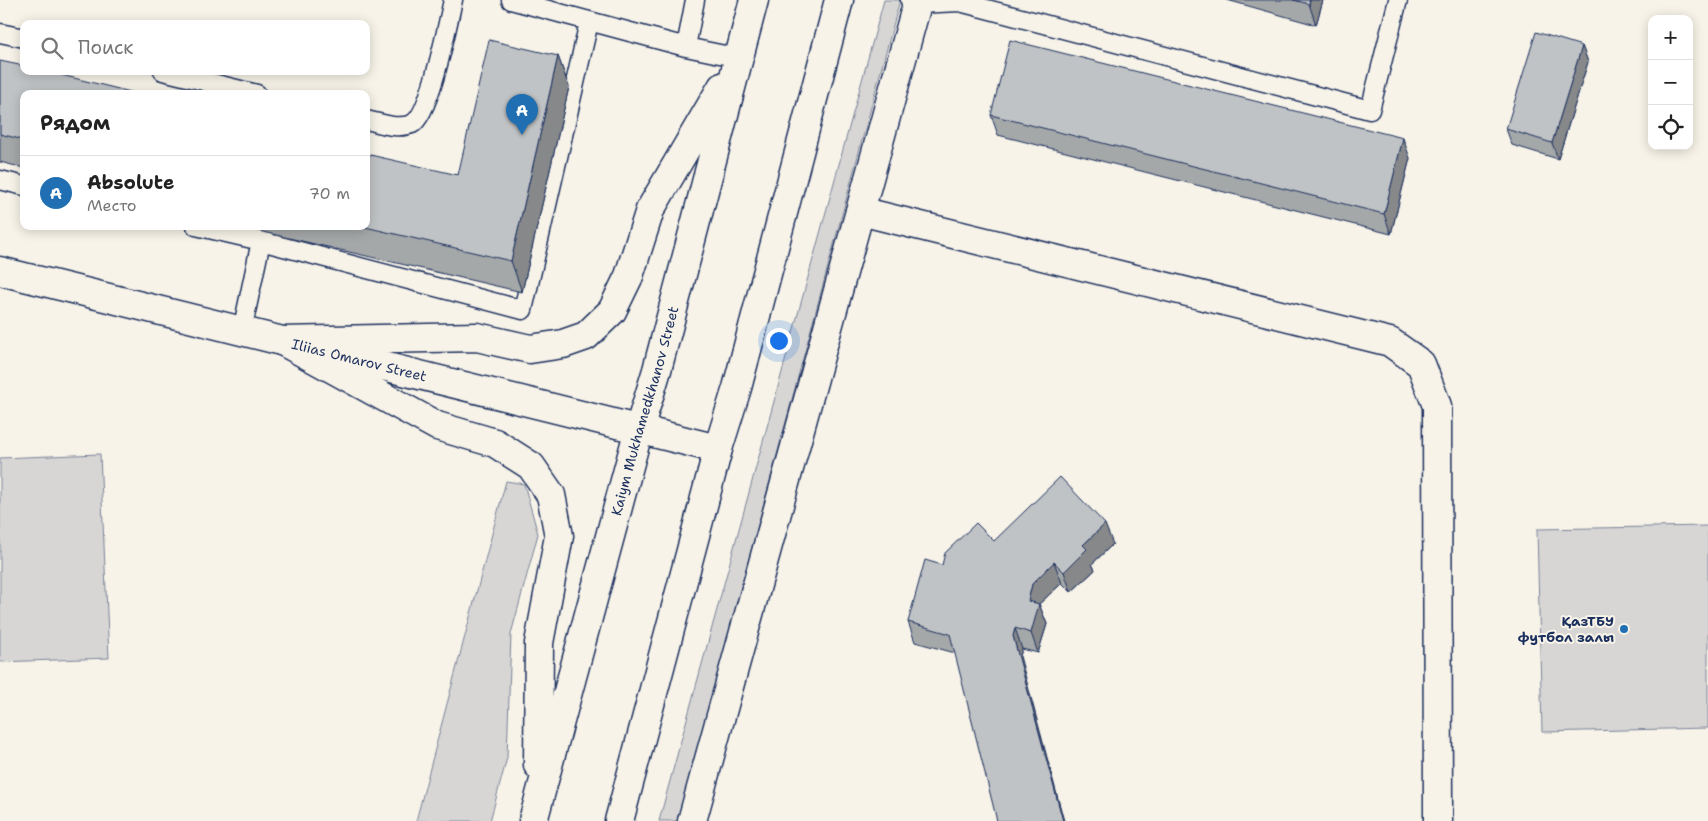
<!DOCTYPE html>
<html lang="ru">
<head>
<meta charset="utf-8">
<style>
  body { margin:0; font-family:"Shantell Sans",sans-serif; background:#f6f6f6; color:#222 }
  .controls { position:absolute; right:15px; top:15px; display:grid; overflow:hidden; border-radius:10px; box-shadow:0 2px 12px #0003 }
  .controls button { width:45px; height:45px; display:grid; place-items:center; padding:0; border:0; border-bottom:1px solid #e0e0e0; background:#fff; color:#222; font:25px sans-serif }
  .you { position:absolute; left:778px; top:340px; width:18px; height:18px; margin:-12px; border:4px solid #fff; border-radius:50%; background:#1a73e8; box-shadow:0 0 0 8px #1a73e833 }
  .badge { display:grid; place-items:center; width:32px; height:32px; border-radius:50%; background:#1f6fb2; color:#fff; font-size:16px; font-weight:700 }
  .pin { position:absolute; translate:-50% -41px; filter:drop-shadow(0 1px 2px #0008) }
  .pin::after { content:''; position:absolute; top:26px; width:18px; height:15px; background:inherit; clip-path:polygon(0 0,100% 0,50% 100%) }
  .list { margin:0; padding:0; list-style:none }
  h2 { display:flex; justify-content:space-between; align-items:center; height:65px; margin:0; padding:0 20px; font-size:21px }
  h2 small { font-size:16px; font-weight:400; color:#767676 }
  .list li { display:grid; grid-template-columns:32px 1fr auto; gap:15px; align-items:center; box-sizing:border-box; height:75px; padding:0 20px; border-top:1px solid #e0e0e0 }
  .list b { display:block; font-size:19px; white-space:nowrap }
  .list p { margin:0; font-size:16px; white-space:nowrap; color:#767676 }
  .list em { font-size:16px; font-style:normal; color:#767676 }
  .icon { flex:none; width:28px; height:28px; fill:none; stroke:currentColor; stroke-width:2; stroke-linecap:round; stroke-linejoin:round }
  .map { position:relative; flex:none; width:1708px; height:821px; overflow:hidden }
  .search { position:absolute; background:#fff; box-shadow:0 2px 12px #0003; left:20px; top:20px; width:350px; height:55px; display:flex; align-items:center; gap:12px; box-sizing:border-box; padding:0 18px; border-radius:10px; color:#767676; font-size:19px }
  .panel { position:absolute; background:#fff; box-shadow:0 2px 12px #0003; left:20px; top:90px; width:350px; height:140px; border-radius:10px }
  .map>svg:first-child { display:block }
  .green { fill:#d7d6d4; stroke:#798299 }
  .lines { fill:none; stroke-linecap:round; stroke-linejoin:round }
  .lane-casing { stroke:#1b2f5e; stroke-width:21 }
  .street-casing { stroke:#1b2f5e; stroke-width:31 }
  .secondary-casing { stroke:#1b2f5e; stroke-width:31 }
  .lane { stroke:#f7f3e8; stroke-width:18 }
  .street { stroke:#f7f3e8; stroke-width:28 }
  .secondary { stroke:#f7f3e8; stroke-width:28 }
  .wall { fill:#a5a8a9; stroke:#1b2f5e }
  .shaded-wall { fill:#86888a; stroke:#1b2f5e }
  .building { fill:#c0c3c5; stroke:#1b2f5e }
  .poi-dot { fill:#1f6fb2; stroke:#f7f3e8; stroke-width:2 }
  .labels { text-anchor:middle; stroke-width:4; stroke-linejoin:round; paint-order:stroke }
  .street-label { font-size:14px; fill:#1b2f5e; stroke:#f7f3e8 }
  .poi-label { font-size:14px; font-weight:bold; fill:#1b2f5e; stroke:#f7f3e8; text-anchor:end }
</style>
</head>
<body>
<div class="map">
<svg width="1708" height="821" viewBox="0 0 1708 821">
  <rect width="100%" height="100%" fill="#f7f3e8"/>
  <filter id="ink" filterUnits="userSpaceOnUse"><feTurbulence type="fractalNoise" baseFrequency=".02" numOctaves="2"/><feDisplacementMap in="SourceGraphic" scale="10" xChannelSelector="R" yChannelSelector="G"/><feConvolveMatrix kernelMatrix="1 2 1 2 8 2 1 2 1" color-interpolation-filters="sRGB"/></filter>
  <g filter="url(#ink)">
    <!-- green -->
    <path class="green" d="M884,0h16l-222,821h-19z
      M100,454l9,204 -109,4v-204z
      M506,481l18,3 14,50 -27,100 -4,124 -17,63h-74z
      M1708,526v202l-166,4 -5,-203z"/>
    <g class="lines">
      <!-- lane casing -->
      <g class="lane-casing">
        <path id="lane" d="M511,0l175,47 53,11
          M917,4l43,-2 410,108 28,-110
          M0,33l24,5
          M686,47l9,-47
          M163,71l94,23
          M366,120c15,3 31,10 46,4 18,-9 36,-102 41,-124
          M0,180l24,6
          M196,226l65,15 262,69 66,-288
          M242,331l19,-90"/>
      </g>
      <!-- street casing -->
      <g class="street-casing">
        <g id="street">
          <path d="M860,211l530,131 31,22 16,42 1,415"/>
          <path id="s1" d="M0,271l718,178"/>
          <path d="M692,821l225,-817 -2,-4"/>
        </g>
      </g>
      <!-- secondary casing -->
      <g class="secondary-casing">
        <g id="secondary">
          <path d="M281,341l196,-4 53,12 33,-5 23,-8 26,-25 17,-35 21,-66 72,-123"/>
          <path d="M282,341l155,85 58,17 36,23 20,29 8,41 -20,107 -1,122"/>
          <path id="s2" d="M533,821l106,-392 18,-59 97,-370"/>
          <path d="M619,821l99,-372 19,-61 102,-388"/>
        </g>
      </g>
      <!-- lane -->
      <use href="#lane" class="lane"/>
      <!-- street -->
      <use href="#street" class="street"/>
      <!-- secondary -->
      <use href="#secondary" class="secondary"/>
    </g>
    <!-- wall -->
    <path class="wall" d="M1227,0h96l-7,25z
      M1582,46l6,16 -30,97 -46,-14 -6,-16z
      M558,56l11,31 -47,205 -285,-66h129l92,-51z
      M0,61l24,33v74l-24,-6z
      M991,115l419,43 -19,76 -393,-99z
      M994,541l119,3 -21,20 3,6 -24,22 -9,-9 -23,21 8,20 -9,29 -16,-4 -2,7 -65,-3 -40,-11 -7,-20 34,-57z"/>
    <!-- shaded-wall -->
    <path class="shaded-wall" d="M1310,0h13l-7,25 -7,-21z
      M1582,46l6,16 -30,97 -6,-16z
      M558,56l11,31 -47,205 -11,-31z
      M1403,138l7,20 -19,76 -7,-20z
      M1105,524l8,20 -21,20 3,6 -24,22 -7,-20 19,-27z
      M1054,562l8,21 -23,21 8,20 -9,29 -7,-20 -3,-32 4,-17z
      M1015,628l7,21 -2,7 44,165h-1l-50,-185z"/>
    <!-- building -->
    <path class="building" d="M1293,0h17l-1,4z
      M1536,32l46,14 -30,97 -46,-14z
      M489,40l69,16 -47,205 -150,-35h5v-72l92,21z
      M1010,40l393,98 -19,76 -393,-99z
      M0,61l24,5v5h21l94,23h-115v46l-24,-6z
      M1060,477l45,47 -22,21 4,4 -23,23 -10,-10 -22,22 -4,17 11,3 -8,29 -16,-5 -2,8 50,185h-66l-47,-187 -42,-12 17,-62 17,5 3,-12 31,-30 18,18z"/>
  </g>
  <!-- markers -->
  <circle class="poi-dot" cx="1624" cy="629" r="5"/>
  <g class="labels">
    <!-- street labels -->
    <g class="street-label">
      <text dy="5" stroke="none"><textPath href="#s1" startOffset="370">Iliias Omarov Street</textPath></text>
      <text dy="5" stroke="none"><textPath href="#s2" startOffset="425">Kaiym Mukhamedkhanov Street</textPath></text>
    </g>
    <!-- poi labels -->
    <g class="poi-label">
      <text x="1614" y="626">ҚазТБУ<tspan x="1614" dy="16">футбол залы</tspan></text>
    </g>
  </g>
</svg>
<div class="controls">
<button>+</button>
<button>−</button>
<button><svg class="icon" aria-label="locate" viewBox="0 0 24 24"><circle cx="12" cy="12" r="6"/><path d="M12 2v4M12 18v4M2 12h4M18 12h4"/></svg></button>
</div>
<div class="you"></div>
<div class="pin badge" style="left:522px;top:135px">A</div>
<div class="search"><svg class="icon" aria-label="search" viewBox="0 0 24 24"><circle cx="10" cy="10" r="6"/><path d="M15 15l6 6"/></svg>Поиск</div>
<section class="panel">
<h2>Рядом<small></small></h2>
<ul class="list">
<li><span class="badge">A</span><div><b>Absolute</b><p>Место</p></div><em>70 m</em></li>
</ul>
</section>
</div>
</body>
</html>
